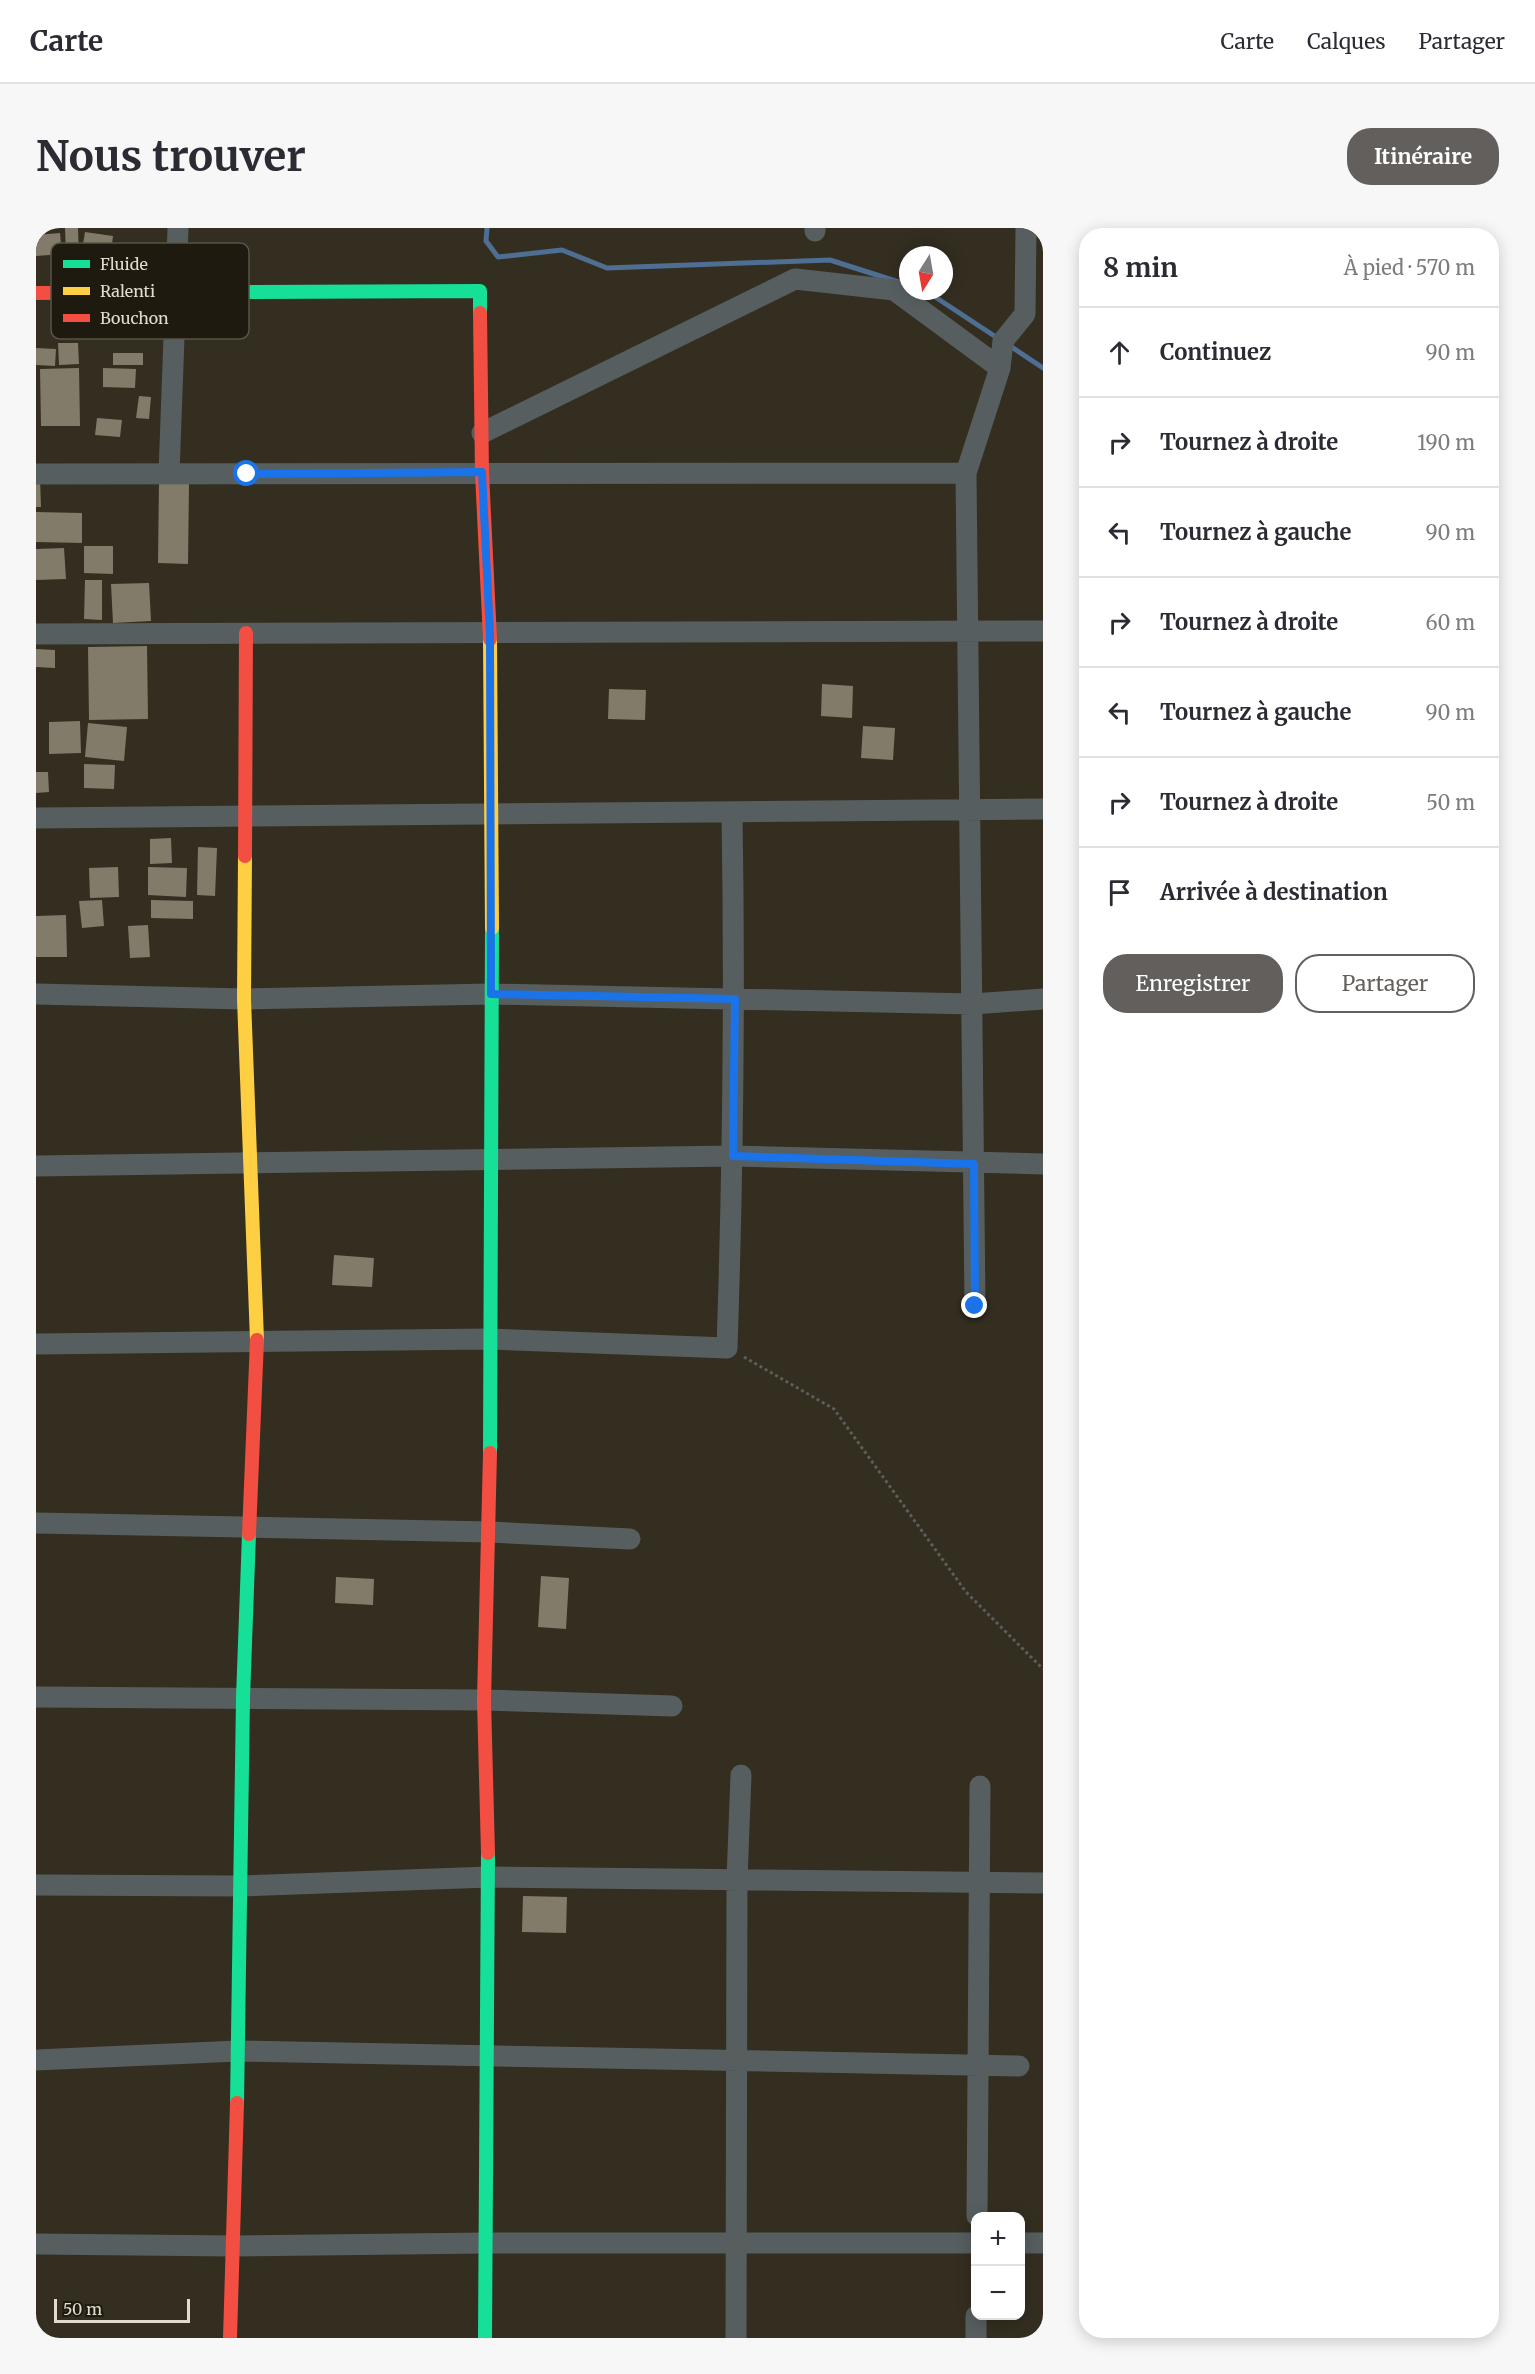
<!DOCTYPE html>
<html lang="fr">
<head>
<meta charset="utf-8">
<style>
  body { margin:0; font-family:Merriweather,serif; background:#f7f7f7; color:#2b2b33 }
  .controls { position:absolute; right:18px; bottom:18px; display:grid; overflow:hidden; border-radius:12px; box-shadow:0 3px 15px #0003 }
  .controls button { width:54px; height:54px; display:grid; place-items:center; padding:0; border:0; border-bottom:2px solid #e1e1e2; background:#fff; color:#2b2b33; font:30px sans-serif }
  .compass { position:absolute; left:863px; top:18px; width:54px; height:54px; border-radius:50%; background:#fff; box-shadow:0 3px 15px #0003; rotate:191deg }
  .scale { position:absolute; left:18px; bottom:15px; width:136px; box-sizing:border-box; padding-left:6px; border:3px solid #e3dcce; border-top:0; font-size:16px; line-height:21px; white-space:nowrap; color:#e3dcce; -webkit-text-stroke:4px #1e1a0f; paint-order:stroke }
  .stop { position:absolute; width:18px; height:18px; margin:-14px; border:4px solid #1a73e8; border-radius:50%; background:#fff }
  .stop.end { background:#1a73e8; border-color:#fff; box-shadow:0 2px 6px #0008 }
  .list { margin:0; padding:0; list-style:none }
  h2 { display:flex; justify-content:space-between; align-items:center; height:78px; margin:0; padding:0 24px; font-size:26px }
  h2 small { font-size:20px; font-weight:400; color:#7c7c81 }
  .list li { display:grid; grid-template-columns:39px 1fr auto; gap:18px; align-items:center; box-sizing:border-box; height:90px; padding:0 24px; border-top:2px solid #e1e1e2 }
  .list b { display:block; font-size:22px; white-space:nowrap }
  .list em { font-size:20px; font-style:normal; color:#7c7c81 }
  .actions { display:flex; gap:12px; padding:18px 24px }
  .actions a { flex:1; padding:14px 0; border:2px solid #625f5d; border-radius:24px; text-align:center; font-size:21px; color:#625f5d }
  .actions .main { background:#625f5d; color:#fff }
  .icon { flex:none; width:33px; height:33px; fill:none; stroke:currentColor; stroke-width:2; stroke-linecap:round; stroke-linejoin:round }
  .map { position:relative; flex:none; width:1007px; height:2110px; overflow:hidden; border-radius:24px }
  header { display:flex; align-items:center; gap:36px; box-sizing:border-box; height:84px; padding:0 30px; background:#fff; border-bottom:2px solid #e1e1e2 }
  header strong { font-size:28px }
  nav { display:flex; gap:33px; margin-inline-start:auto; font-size:21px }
  .intro { display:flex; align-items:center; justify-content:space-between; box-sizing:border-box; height:144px; padding:0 36px }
  h1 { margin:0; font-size:42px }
  .button { padding:15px 27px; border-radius:24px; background:#625f5d; color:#fff; font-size:21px; font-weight:700 }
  main { display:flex; gap:36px; padding:0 36px }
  aside { flex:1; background:#fff; border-radius:24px; box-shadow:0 3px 15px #0003 }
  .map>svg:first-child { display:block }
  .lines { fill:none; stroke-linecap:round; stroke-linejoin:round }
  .stream { stroke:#4f6e94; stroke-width:5 }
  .building { fill:#827b6a }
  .path { stroke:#5b5e5b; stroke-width:3; stroke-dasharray:3 3; stroke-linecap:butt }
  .street { stroke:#575e5f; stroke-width:21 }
  .fast { stroke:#16e098; stroke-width:14 }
  .slow { stroke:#ffcf43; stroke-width:14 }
  .jam { stroke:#f24e42; stroke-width:14 }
  .route { stroke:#1a73e8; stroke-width:8 }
  .key { fill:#1e1a0f; stroke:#595448; stroke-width:1.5 }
  .key-label { font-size:16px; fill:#e3dcce }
</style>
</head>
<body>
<header>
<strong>Carte</strong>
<nav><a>Carte</a><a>Calques</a><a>Partager</a></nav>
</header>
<div class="intro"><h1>Nous trouver</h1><a class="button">Itinéraire</a></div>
<main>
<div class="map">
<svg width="1007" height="2110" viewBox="0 0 1007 2110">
  <rect width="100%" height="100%" fill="#332e20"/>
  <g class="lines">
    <!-- stream -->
    <path class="stream" d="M451,0l-1,13 12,16 64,-7 45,18 223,-8 78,25
      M890,63l73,48
      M971,116l36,24"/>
  </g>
  <!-- building -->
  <path class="building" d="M29,0h13l1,28h-13z
    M49,4l28,4 -4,31 -29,-4z
    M24,5l2,21 -26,2v-21z
    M22,115h20l1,21 -20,1z
    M0,120l20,1 -1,17 -19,-1z
    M77,125h30v12h-30z
    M43,140l1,58h-39l-1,-57z
    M67,140l33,1 -1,19 -32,-1z
    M103,168l12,1 -2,22 -13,-1z
    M61,190l25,2 -2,17 -25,-2z
    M0,250h4l1,29h-5z
    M123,254l30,1 -1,81 -30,-1z
    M0,284l46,1v30l-46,-1z
    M48,318h29v28l-29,-1z
    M28,320l2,31 -30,1v-31z
    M49,352h17v40l-18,-1z
    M113,355l2,38 -38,2 -2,-39z
    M111,418l1,73 -59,1 -1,-73z
    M0,421l19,1v18l-19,-1z
    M786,456l31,2 -1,32 -31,-2z
    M573,461l37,1 -1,30 -37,-1z
    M44,493l1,32 -32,1v-32z
    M52,495l39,4 -3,34 -39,-4z
    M827,498l32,2 -2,32 -32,-2z
    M48,536l31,1 -1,24 -30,-1z
    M0,544h12l1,20 -13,1z
    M135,610l1,25 -22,1v-25z
    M162,619l19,1 -2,48 -18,-1z
    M82,639l1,30 -29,1 -1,-30z
    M112,639l39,1 -1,29 -38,-2z
    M66,672l2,26 -22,2 -3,-27z
    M115,672l42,1v18l-42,-1z
    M30,687l1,42h-31v-41z
    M112,697l2,32 -20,1 -2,-32z
    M298,1027l40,3 -2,29 -40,-2z
    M505,1348l28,2 -3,51 -28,-2z
    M300,1349l38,2 -1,26 -38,-2z
    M487,1668l44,1 -1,36 -44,-1z"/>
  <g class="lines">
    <!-- path -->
    <path class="path" d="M708,1129l90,52 132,183 77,77"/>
    <!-- street -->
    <path class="street" d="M779,3v-3
      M446,205l313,-154 99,11 106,78
      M0,246l930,-1
      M133,246l9,-246
      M0,406l1007,-3
      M0,590l1007,-9
      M0,766l208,5 247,-5 482,10 70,-5
      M0,938l697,-10 310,8
      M939,1078l-9,-833 34,-105 3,-27 22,-27 1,-86
      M0,1116l453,-5 238,9c6,-179 8,-357 5,-535
      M0,1295l454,9 140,7
      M0,1469l448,3 188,6
      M0,1657l204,1 249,-9 554,6
      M0,1832l202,-9 781,15
      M941,1988l3,-430
      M984,2015h23
      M0,2016l198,2 251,-3h491
      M700,2110l1,-458 4,-105
      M940,2110v-22"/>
    <!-- fast -->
    <path class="fast" d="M189,64l255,-1v22
      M454,1225l2,-525
      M201,1875l6,-405 6,-164
      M449,2110l3,-485"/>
    <!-- slow -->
    <path class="slow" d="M454,411l2,289
      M209,628l-1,143 13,341"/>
    <!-- jam -->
    <path class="jam" d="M0,65l189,-1
      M444,85l2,160 8,166
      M209,628l1,-223
      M213,1306l8,-194
      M452,1625l-4,-153 6,-247
      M194,2110l7,-235"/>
  </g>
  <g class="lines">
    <!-- route -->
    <path class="route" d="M211,246l235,-2 8,162 1,360 244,5 -2,157 241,8 1,142"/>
  </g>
  <!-- legend -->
  <rect x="15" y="15" width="198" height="96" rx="9" class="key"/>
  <rect x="27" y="32" width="27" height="8" fill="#16e098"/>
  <rect x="27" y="59" width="27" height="8" fill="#ffcf43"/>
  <rect x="27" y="86" width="27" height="8" fill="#f24e42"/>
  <g class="key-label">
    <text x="64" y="42">Fluide</text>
    <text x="64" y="69">Ralenti</text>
    <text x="64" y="96">Bouchon</text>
  </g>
</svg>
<div class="controls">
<button>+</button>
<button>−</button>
</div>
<svg class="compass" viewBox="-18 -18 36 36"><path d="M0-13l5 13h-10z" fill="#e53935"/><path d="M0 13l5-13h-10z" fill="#7c7c81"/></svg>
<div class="scale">50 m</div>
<div class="stop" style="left:211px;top:246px"></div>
<div class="stop end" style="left:939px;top:1078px"></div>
</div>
<aside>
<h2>8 min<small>À pied · 570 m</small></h2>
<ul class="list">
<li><svg class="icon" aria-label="ahead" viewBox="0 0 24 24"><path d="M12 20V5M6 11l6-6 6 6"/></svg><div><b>Continuez</b></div><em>90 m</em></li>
<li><svg class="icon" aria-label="right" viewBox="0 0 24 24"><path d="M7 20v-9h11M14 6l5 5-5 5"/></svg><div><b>Tournez à droite</b></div><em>190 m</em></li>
<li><svg class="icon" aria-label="left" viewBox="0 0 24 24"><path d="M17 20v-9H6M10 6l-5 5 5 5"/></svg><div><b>Tournez à gauche</b></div><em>90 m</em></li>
<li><svg class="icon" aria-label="right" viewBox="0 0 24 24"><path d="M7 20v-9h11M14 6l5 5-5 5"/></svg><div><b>Tournez à droite</b></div><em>60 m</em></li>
<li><svg class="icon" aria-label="left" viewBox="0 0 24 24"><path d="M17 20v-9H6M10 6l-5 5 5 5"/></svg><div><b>Tournez à gauche</b></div><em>90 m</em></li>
<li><svg class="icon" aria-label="right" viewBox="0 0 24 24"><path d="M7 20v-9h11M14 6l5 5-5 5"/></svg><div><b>Tournez à droite</b></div><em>50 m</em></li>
<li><svg class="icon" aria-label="arrive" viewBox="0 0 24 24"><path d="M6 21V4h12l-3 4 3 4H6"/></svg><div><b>Arrivée à destination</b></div></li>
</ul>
<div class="actions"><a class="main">Enregistrer</a><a>Partager</a></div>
</aside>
</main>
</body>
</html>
